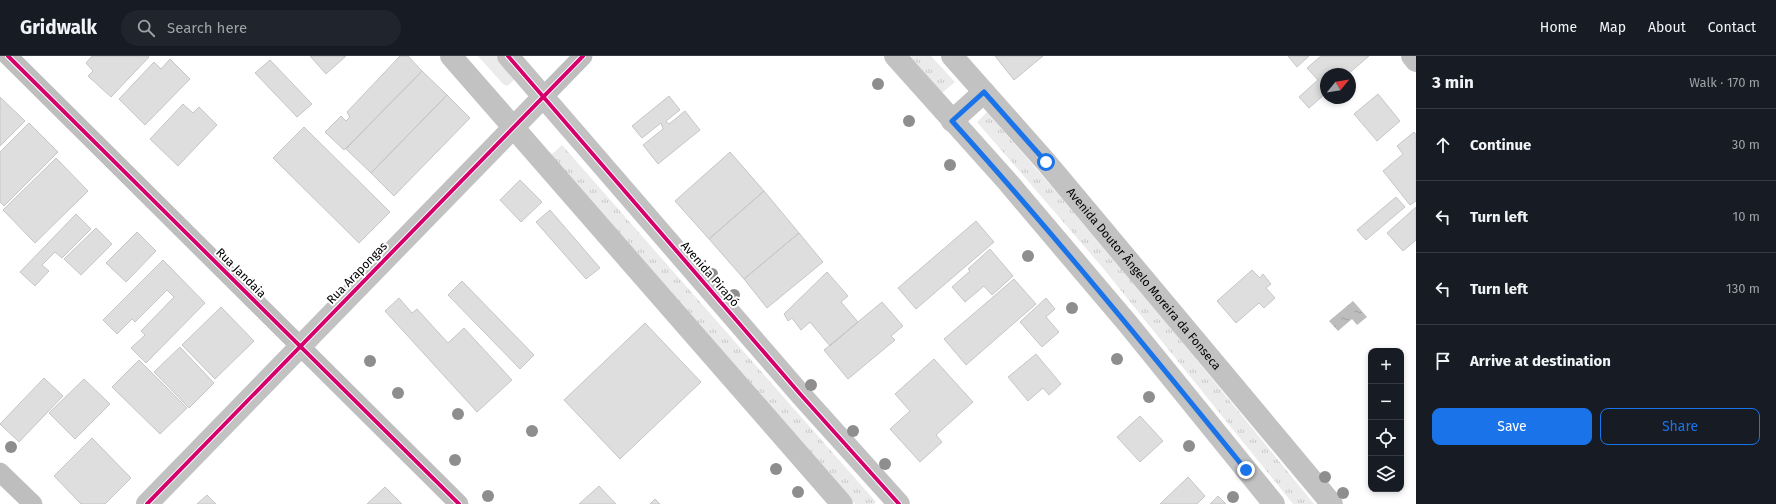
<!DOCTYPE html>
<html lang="en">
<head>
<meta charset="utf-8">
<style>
  body { margin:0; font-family:"Fira Sans",sans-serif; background:#20242c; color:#f1f3f6 }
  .controls { position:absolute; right:12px; bottom:12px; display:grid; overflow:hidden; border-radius:8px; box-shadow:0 2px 6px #0003 }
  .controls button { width:36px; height:36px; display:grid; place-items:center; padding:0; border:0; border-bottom:1px solid #363941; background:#171b24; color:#f1f3f6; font:20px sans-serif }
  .compass { position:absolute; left:1320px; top:12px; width:36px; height:36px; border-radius:50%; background:#171b24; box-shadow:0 2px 6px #0003; rotate:60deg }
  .stop { position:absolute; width:12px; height:12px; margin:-9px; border:3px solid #1a73e8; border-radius:50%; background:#fff }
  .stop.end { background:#1a73e8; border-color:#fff; box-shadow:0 1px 4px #0008 }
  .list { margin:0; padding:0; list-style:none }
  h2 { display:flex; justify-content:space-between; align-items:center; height:52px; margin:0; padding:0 16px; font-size:17px }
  h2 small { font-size:13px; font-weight:400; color:#9ea1a6 }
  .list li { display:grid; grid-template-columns:26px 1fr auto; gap:12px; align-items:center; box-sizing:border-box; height:72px; padding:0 16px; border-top:1px solid #363941 }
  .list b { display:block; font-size:15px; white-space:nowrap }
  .list em { font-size:13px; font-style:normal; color:#9ea1a6 }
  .actions { display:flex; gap:8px; padding:12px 16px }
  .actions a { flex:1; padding:9px 0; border:1px solid #1a73e8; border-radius:8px; text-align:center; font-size:14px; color:#1a73e8 }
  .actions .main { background:#1a73e8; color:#fff }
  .icon { flex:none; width:22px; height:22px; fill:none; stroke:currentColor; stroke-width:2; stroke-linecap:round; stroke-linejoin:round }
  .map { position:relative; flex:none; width:1416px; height:448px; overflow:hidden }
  header { display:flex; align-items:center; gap:24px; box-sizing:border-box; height:56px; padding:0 20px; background:#171b24; border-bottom:1px solid #363941 }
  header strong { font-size:19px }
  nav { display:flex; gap:22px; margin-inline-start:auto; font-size:14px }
  .search { width:280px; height:36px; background:#20242c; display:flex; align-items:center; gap:10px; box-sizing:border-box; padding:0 14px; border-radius:22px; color:#9ea1a6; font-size:15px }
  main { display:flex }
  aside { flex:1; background:#171b24 }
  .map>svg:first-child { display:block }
  .grass { fill:#ebebeb }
  .park { fill:url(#park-tufts) }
  .water { fill:url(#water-ripples) }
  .building { fill:#dedede; stroke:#c6c6c6 }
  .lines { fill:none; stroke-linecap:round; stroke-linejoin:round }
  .street { stroke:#bebebe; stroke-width:19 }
  .secondary { stroke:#c2c2c2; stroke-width:22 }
  .cycleway-casing { stroke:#fff; stroke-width:6 }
  .cycleway { stroke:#d6006c; stroke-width:4 }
  .tree { fill:#8e8e8e }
  .route { stroke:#1a73e8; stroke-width:5 }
  .labels { text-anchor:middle; stroke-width:4; stroke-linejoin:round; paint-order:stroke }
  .street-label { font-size:12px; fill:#000; stroke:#fff }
</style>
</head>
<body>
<header>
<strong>Gridwalk</strong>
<div class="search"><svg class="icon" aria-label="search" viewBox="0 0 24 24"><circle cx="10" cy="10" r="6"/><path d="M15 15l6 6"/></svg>Search here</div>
<nav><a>Home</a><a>Map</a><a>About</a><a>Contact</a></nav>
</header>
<main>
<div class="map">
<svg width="1416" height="448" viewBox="0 0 1416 448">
  <defs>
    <pattern id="park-tufts" width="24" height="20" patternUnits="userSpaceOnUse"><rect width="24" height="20" fill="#ebebeb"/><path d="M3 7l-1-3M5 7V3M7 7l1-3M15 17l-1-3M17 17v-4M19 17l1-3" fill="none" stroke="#c8c8c8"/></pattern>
    <pattern id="water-ripples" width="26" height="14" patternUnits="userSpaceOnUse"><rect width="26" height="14" fill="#bdbdbd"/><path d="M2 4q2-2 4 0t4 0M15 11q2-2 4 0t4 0" fill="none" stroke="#a1a1a1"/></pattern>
  </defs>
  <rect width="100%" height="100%" fill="#fff"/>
  <!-- grass -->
  <path class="grass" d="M478,0h21l16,20 -2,5 -6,5 -4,-2z"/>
  <!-- park -->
  <path class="park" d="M910,0h21l24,26 -13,11z
    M987,56l125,144 202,248h-21l-191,-237 -125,-145z
    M562,89l314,357 -2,2h-19l-305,-348z"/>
  <!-- water -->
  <path class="water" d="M1353,245l14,16 -10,8 -5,-6 -14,12 -9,-10z"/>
  <!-- building -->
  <path class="building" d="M92,0h56l1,1 -38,40 -23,-21 5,-5 -7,-8z
    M310,0h36l-20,18z
    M400,0h8l14,15 -78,79 -19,-18 16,-16 5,5 4,-4 -3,-5z
    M995,0h48l-29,24z
    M1288,0h21l-12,11z
    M1321,0h48l-21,18h-22v19l-17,15 -10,-11 19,-17 -11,-12z
    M170,3l20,20 -45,46 -26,-26 35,-37 7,7z
    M270,4l42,44 -15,13 -42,-44z
    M422,15l25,24 -76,78 -25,-24z
    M1378,38l22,27 -23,20 -23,-27z
    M447,39l23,23 -76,78 -23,-23z
    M669,40l11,14 -14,11 3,3 16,-13 15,19 -42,34 -15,-19 20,-16 -2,-6 -19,15 -10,-12z
    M0,41l25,24 -25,25z
    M183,48l10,9 6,-6 18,18 -39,41 -28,-27z
    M29,67l29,29 -54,54 -4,-4v-50z
    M304,71l86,85 -31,31 -86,-85z
    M1414,76l2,2v67l-6,4 -27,-34 20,-17 -6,-8z
    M730,96l34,39 -55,48 -34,-38z
    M56,102l32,33 -53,52 -32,-33z
    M520,124l22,22 -21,20 -21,-22z
    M764,135l35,42 -55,46 -35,-40z
    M1396,141l9,10 -39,33 -9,-10z
    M1416,151v33l-13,11 -16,-18z
    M550,154l50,58 -14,11 -50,-57z
    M76,158l15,15 -29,29 -7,-6 -13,13 7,6 -14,15 -15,-14z
    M976,165l18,21 -78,67 -18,-21z
    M96,172l16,16 -31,31 -17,-16z
    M137,176l19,19 -30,31 -20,-19z
    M799,177l24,29 -56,46 -23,-29z
    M990,193l23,27 -21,19 -8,-9 -19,16 -13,-15 18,-16 -2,-2z
    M163,204l42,43 -59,60 -15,-15 14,-13 -4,-4 33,-34 -7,-7 -32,32 -3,-3 -15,15 -14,-14z
    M1252,214l8,8 3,-4 8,10 -5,4 9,10 -11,10 -5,-5 -23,20 -19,-22z
    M827,216l21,24 -7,6 17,20 -28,24 -20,-24 -9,8 -9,-12 -4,3 -4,-7z
    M1014,223l22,25 -70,61 -22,-26z
    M462,225l72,74 -14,14 -72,-74z
    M399,242l13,15 5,-4 31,34 16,-15 48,52 -35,32 -92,-101z
    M1046,242l9,11 -9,8 13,15 -17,15 -22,-25z
    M882,246l21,24 -12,10 4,4 -47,39 -24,-29z
    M221,251l33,34 -39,38 -33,-34z
    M645,267l56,59 -81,77 -56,-59z
    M180,291l34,36 -25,25 -35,-36z
    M1036,298l25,30 -12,11 -6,-7 -15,13 -20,-24z
    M934,303l39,43 -37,33 6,7 -22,20 -30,-33 20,-18 -15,-17z
    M139,304l48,48 -27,26 -48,-47z
    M44,322l19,18 -44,46 -19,-18z
    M84,323l26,25 -35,35 -26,-26z
    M1140,360l23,25 -23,21 -23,-25z
    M92,382l39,40 -26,26h-24l-27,-28z
    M1188,421l17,19 -8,8h-37z
    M599,430l17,18h-37z
    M385,431l17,17h-35z
    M207,439l9,9h-19z
    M1218,440l8,8h-16z
    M655,443l5,5h-10z"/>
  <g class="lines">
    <!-- street -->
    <path class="street" d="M8,0l451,448
      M543,41l40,-41
      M0,416l33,32"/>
    <!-- secondary -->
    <g class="secondary">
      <path d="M451,0l391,448"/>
      <path d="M508,0l293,339 98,109"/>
      <path d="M895,0l111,124 122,144 146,180"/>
      <path id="s1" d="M952,0l94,106 286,342"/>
      <path d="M1412,0l4,5"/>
      <path d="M952,65l32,-29"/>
      <path d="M147,448l396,-407"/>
    </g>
    <!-- cycleway casing -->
    <g class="cycleway-casing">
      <path id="cycleway" d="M8,0l451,448
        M508,0l293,339 98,109
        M147,448l436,-448"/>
    </g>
    <!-- cycleway -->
    <use href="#cycleway" class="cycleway"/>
  </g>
  <!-- trees -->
  <g class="tree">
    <circle cx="878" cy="28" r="6"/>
    <circle cx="909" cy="65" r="6"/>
    <circle cx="950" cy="109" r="6"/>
    <circle cx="1028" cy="200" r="6"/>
    <circle cx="712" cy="218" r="6"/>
    <circle cx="734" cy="239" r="6"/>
    <circle cx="1072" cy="252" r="6"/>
    <circle cx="1117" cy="303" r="6"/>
    <circle cx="370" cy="305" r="6"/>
    <circle cx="811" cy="329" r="6"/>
    <circle cx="398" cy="337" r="6"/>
    <circle cx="1149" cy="341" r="6"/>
    <circle cx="458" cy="358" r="6"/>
    <circle cx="532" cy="375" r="6"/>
    <circle cx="853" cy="375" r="6"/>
    <circle cx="1189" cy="390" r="6"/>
    <circle cx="11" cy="391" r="6"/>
    <circle cx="455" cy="404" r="6"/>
    <circle cx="885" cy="408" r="6"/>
    <circle cx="776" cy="413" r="6"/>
    <circle cx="1325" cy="421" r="6"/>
    <circle cx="798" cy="436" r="6"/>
    <circle cx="1343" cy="437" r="6"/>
    <circle cx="488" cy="440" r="6"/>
    <circle cx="1233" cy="441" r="6"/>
  </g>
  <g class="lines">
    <!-- route -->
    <path class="route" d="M1046,106l-62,-70 -32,29c102,113 198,231 294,349"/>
  </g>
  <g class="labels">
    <!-- street labels -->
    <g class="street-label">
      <text transform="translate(241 217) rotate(45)" y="4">Rua Jandaia</text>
      <text transform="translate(357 217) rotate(-46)" y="4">Rua Arapongas</text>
      <text transform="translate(710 218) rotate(49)" y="4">Avenida Pirapó</text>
      <text dy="4" stroke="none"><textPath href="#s1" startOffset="294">Avenida Doutor Ângelo Moreira da Fonseca</textPath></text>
    </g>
  </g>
</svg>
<div class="controls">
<button>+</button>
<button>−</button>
<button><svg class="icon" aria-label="locate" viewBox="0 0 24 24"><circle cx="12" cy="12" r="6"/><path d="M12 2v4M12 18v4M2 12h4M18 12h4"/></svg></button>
<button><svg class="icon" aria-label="layers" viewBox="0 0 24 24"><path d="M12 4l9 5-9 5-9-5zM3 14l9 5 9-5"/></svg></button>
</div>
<svg class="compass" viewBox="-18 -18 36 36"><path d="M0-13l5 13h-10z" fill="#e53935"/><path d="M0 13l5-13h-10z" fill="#9ea1a6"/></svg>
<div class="stop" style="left:1046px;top:106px"></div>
<div class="stop end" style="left:1246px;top:414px"></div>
</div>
<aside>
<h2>3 min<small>Walk · 170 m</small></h2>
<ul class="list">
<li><svg class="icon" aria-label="ahead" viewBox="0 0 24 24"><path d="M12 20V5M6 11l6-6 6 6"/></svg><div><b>Continue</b></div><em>30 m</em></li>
<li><svg class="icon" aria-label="left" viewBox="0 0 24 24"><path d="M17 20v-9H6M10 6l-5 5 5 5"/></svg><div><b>Turn left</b></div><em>10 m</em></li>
<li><svg class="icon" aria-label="left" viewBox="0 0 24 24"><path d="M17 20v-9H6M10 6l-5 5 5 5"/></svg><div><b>Turn left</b></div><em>130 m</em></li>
<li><svg class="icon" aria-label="arrive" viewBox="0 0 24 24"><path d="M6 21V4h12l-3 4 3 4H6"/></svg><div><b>Arrive at destination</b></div></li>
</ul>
<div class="actions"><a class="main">Save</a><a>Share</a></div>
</aside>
</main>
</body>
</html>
